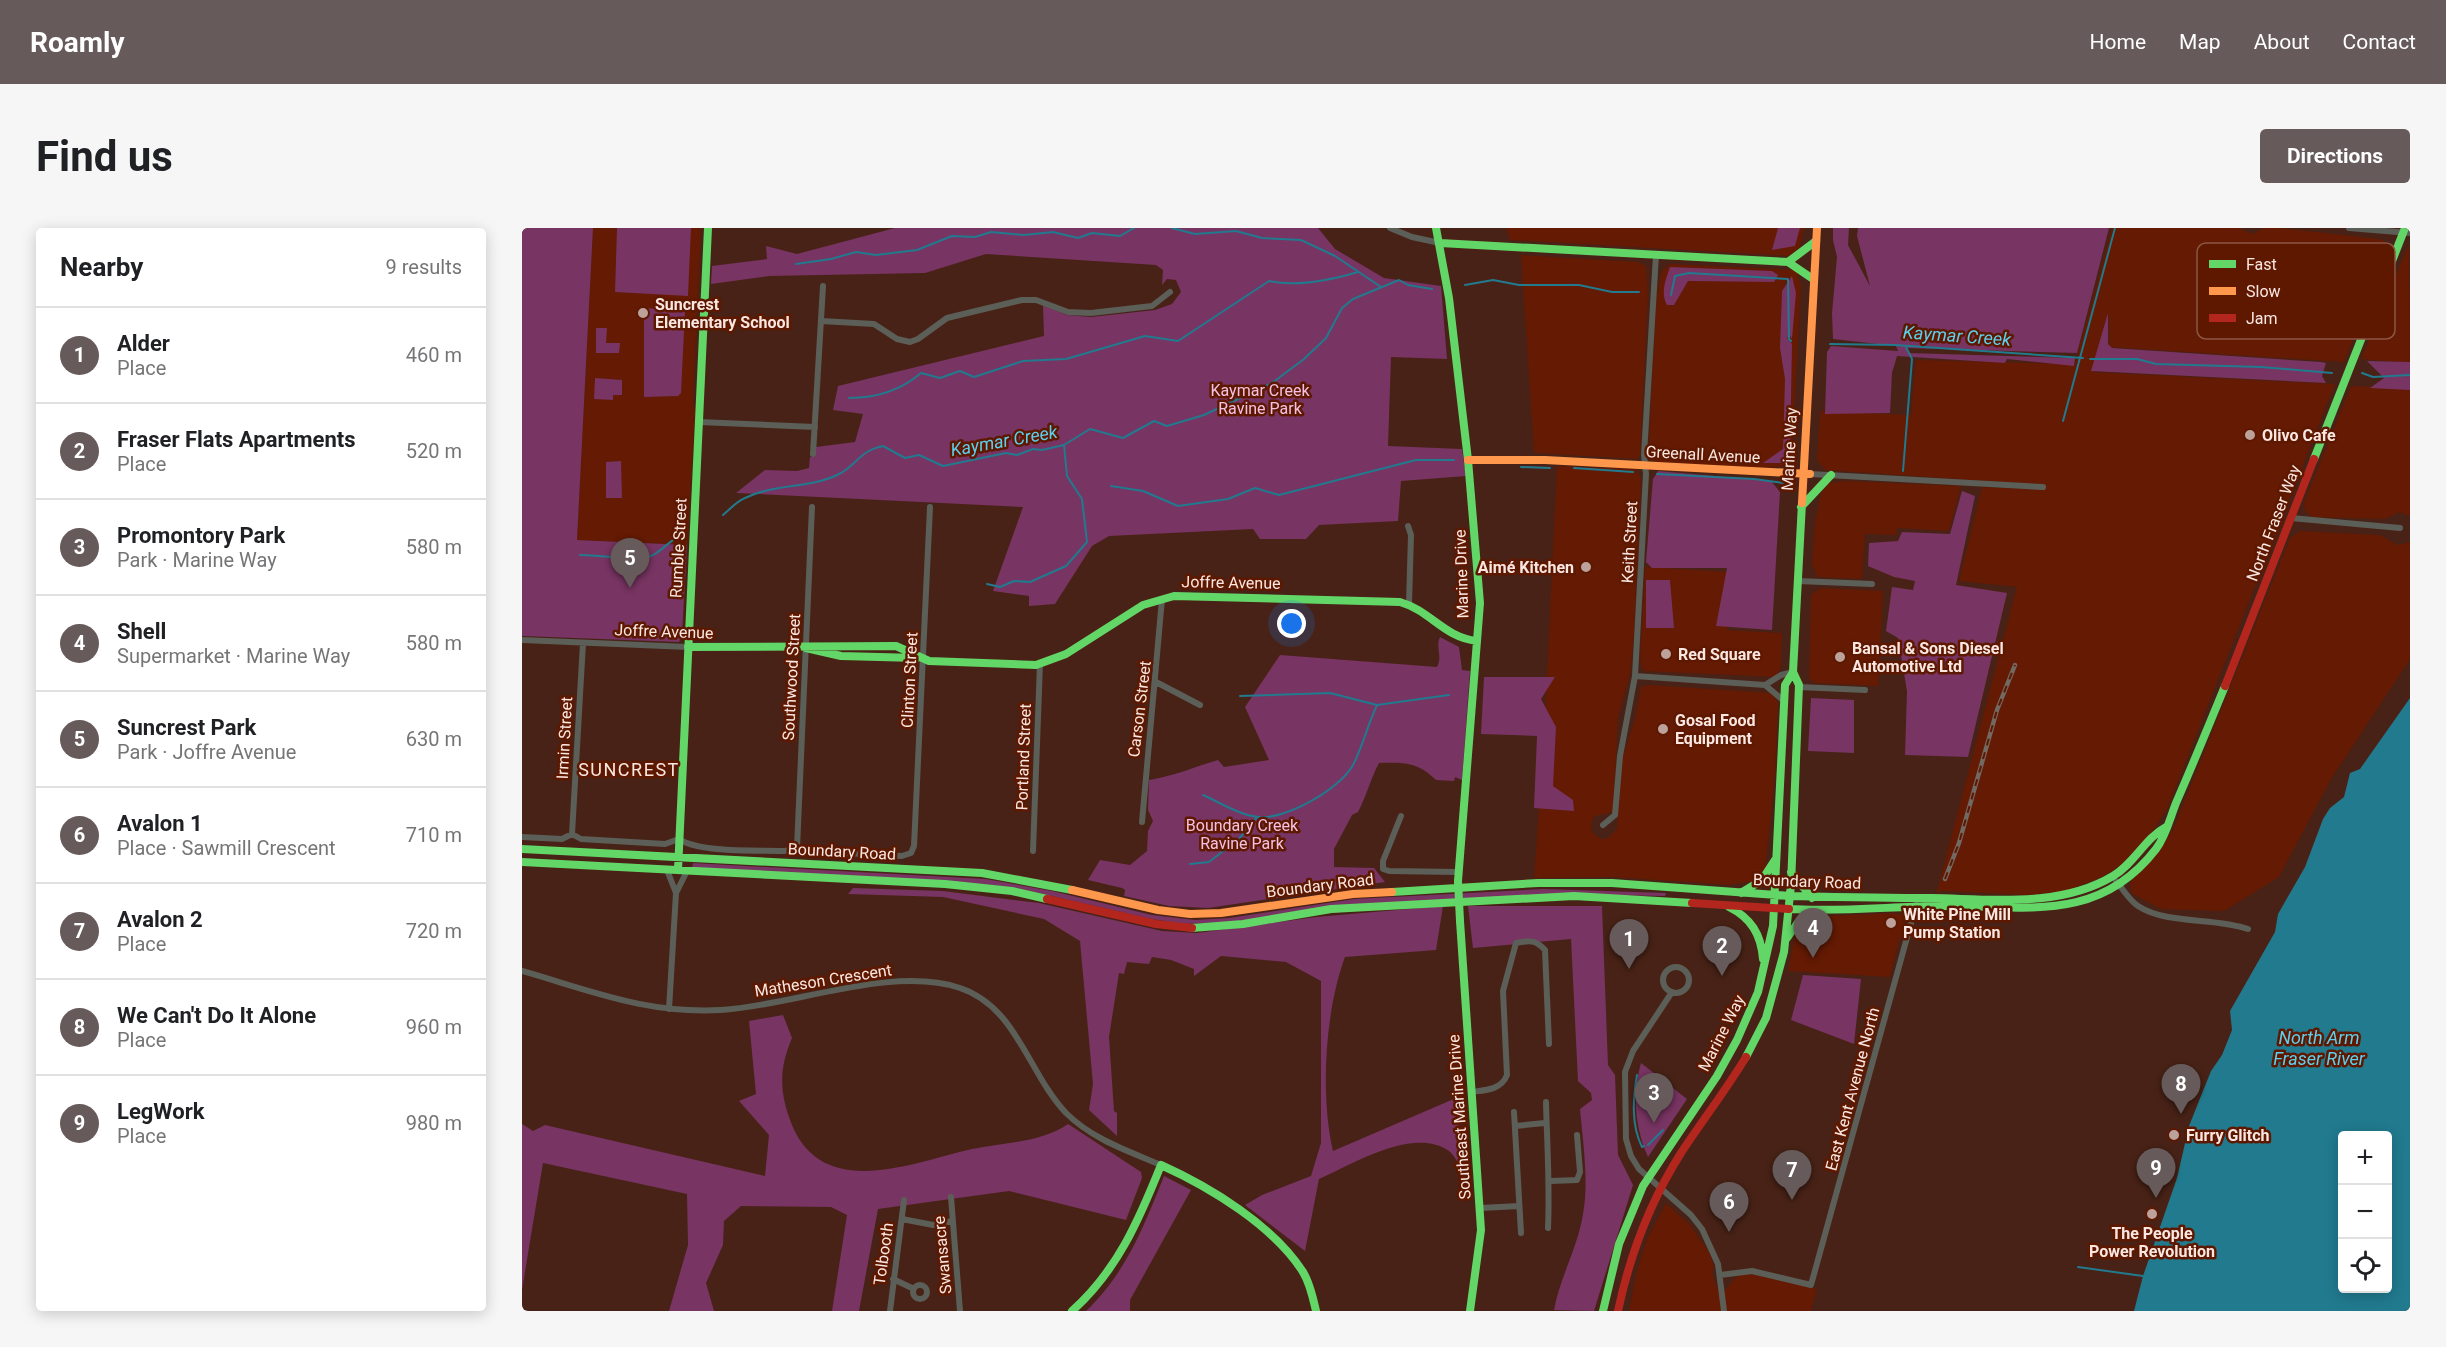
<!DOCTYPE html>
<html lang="en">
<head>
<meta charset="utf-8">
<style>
  body { margin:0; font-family:Roboto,sans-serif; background:#f6f6f6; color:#202124 }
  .controls { position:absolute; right:18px; bottom:18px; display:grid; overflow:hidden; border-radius:6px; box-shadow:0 3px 15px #0003 }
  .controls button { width:54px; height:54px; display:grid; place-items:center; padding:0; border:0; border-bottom:2px solid #e0e0e0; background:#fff; color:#202124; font:30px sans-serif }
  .you { position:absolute; left:770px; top:396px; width:21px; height:21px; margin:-15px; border:4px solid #fff; border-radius:50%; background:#1a73e8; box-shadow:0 0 0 9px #1a73e833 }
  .badge { display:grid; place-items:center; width:39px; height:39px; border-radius:50%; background:#665b5a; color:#fff; font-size:20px; font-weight:700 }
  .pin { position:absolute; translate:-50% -50px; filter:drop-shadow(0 2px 3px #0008) }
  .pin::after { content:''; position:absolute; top:32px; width:21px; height:18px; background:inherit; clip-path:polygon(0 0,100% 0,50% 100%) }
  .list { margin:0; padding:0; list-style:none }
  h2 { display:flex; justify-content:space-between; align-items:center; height:78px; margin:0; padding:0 24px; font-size:26px }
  h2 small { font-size:20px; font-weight:400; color:#757577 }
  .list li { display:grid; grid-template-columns:39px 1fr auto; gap:18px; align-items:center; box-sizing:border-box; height:96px; padding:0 24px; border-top:2px solid #e0e0e0 }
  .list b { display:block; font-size:22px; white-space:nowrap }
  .list p { margin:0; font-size:20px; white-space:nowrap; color:#757577 }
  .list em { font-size:20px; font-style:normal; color:#757577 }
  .icon { flex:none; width:33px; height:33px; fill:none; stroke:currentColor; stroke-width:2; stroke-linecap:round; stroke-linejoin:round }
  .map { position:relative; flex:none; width:1888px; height:1083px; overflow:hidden; border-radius:6px }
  header { display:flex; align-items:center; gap:36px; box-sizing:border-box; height:84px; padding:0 30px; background:#665b5a; color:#fff }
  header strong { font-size:28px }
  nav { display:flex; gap:33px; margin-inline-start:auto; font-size:21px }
  .intro { display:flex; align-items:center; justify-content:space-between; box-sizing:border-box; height:144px; padding:0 36px }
  h1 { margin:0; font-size:42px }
  .button { padding:15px 27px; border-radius:6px; background:#665b5a; color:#fff; font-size:21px; font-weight:700 }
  main { display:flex; gap:36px; padding:0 36px }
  aside { flex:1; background:#fff; border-radius:6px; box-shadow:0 3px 15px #0003 }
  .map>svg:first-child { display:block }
  .built { fill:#641a03 }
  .green { fill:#783462 }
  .water { fill:#217a8e; fill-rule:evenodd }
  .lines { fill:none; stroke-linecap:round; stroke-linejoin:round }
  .stream { stroke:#217a8e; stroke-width:2 }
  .street { stroke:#5b5f57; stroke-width:6 }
  .fast { stroke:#63d668; stroke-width:8 }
  .slow { stroke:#ff974d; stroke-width:8 }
  .jam { stroke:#b3261e; stroke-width:8 }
  .rail-casing { stroke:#726962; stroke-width:4.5 }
  .rail { stroke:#5e1800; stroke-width:2; stroke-dasharray:7; stroke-linecap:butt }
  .fast-bridge { stroke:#63d668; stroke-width:8 }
  .poi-dot { fill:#bca29b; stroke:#5e1800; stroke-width:2 }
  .labels { text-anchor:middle; stroke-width:5; stroke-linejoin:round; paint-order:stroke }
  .poi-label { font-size:16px; font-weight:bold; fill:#fae7e2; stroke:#5e1800; text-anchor:start }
  .park-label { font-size:16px; fill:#f4c1e4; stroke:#5e1800 }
  .street-label { font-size:16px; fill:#fae7e2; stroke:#5e1800 }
  .water-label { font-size:18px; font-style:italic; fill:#5cd0ee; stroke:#5e1800 }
  .neighbourhood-label { font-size:18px; letter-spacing:1.5px; fill:#fae7e2; stroke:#5e1800 }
  .key { fill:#5e1800; stroke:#8d5644; stroke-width:1.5 }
  .key-label { font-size:16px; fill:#fae7e2 }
</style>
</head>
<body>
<header>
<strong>Roamly</strong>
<nav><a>Home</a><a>Map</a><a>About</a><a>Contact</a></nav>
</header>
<div class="intro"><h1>Find us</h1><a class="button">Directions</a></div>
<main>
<aside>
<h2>Nearby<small>9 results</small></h2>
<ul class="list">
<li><span class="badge">1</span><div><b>Alder</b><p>Place</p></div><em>460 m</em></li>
<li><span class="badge">2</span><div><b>Fraser Flats Apartments</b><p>Place</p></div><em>520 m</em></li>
<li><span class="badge">3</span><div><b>Promontory Park</b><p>Park · Marine Way</p></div><em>580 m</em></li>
<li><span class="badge">4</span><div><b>Shell</b><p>Supermarket · Marine Way</p></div><em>580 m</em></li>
<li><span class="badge">5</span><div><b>Suncrest Park</b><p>Park · Joffre Avenue</p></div><em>630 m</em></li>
<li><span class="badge">6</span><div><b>Avalon 1</b><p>Place · Sawmill Crescent</p></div><em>710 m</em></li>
<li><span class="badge">7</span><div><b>Avalon 2</b><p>Place</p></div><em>720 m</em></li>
<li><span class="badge">8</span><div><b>We Can't Do It Alone</b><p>Place</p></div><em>960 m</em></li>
<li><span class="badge">9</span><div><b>LegWork</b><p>Place</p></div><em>980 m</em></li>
</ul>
</aside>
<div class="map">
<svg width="1888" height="1083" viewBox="0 0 1888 1083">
  <rect width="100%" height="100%" fill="#482216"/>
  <!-- built -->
  <path class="built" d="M71,0h108l-8,169 2,15 -8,133 -110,-5z
    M984,0h298l-4,19 -11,9 -279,-16z
    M1590,0h127l13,6 12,-6h16l100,11 4,2 4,8 -44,113 -235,-15v-33l-16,58 242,12 -157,397 -12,30 -14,21 -30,32 -18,12 -38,15 -39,4 -87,-4 -4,4 81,-308 -58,-6 23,-94 61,3 2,-5 -220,-15 -8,-10 3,-49 91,4 5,-55 159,4z
    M1887,16l1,119 -49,-4z
    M999,27l117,7 8,4 2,27 -8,162 -4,4 -102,-6z
    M1148,36l124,6 3,3 4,12 -9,167 -4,10 -4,4 -16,2 -112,-6 -5,-6 -2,-12 7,-145 6,-28z
    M1829,158l59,2v128l-10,-4 -15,7 -73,-2 -7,-6 -1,-8z
    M1035,238l78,3 6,8 -7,155 -4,42 -12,43 -5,95 -18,4 -4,7 1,9 9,7 7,-1 9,-9 4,-66 14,-44 6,-32 7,-2 124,8 6,10 -3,71 -10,96 -10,11 -25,4 -117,-8 -79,1 10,-140z
    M1324,253l115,5 -12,45 -52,-3 -1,7 -31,-1 -3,45 -45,-2 -5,-13 3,-41 6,-30 8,-10z
    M1778,303l80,4 17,10 13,-3v117l-79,120 -52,98 -55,34 -63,-2 -30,-16 -1,-11 31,-34 12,-18 117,-292z
    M1123,339l86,5 -4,58 55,3 -1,34 -4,7 -3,3 -130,-6 -4,-10z
    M1298,360l63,3 -5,95 -64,-3 -5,-5 2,-83z
    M1373,685l7,2 2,7 -14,55 -102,-6 7,-36 7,-12 19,-7z
    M1144,975l23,21 20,28 5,15 -2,6 8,23 20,-23 20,2 57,14 -6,22h-182l7,-37 11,-35z"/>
  <!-- green -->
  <path class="green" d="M0,0h71l-16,312 110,5 -5,90 -3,7 -157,-6z
    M95,0h74l-3,68 -73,-4z
    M373,0h423l17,21 49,29 57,8 6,73 -56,-2 -3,89 74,3 4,27 -65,5 -3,40 -79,4 -13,14h-46l-7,-10 -144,7 -17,10 -37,58 -26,2v-10l-36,-5 30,-84 -287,-14 29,-23 32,1 12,-3 1,-11h5l1,-10 39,-5 8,-28 -30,-4 5,-24 206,-50 -1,-31 24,10 24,2 64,-7 17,-6 9,-12 -5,-12 -9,-1 -5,6 1,-15 -7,-5 -170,-11 -61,19 -156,3 -58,8 1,-18 55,-7 -1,-13 31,8z
    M1256,0h22l-5,18 -23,4z
    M1311,0h16l-1,17 22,41 -13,-50 1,-8h251l-32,125 -170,-5 1,5 167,5 -1,8 -67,-7 -2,4 -108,-7 -5,17 -2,40 -65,1 2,-62 4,-6 67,5 -2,-5 -63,-7 -1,-26 5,-56 -4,-17z
    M1148,39l102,4 6,4 -4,7 -86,-1 -14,24h-7c-7,-12 -1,-26 3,-38z
    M1270,48l4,17 -4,46 -2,-3 -3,2 5,6 -2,109 -5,10h-22l20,-14 2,-70 -5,-31 2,-57z
    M122,80l41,3 -4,82 -3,3 -34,1z
    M1586,85v31l4,4 209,14 5,1 -4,13 4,7 -235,-12z
    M74,100h11l-1,15h14l-1,10h-23z
    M1845,133l43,1v28l-40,-2 14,-10z
    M73,150l27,2v15h-9v5l-19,-1z
    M99,233l1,37h-16v-36z
    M1136,243l113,10 9,11 -8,138 -56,-4 11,-58h-75l-6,-6 7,-83z
    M1440,263l13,5 -19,89 51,8 -39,164 -63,-2 2,-64 -9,-53 -12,-7 6,-44 21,3 2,-9 -21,-4 -26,-11 1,-23 29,-2 4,-9 48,2z
    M1124,352h24l4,48h-28z
    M918,409l19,10 3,23 8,1 -8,109 -7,-3 -1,4 -18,-1c-18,-18 -32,-18 -57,-17 -9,17 -12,32 -21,49l-6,3 -18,34v18l40,1 11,14 -177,26 -39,-2 -45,-10 1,-6 -3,-2 -34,-8 12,-20 30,5 17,-14 1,-20 5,-10 -5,-11 1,-30c25,-4 45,-13 69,-20l6,7 45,-7 -24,-53 35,-52 157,12c6,-11 -2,-20 3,-30z
    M962,449h71l-14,22 15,28 -3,59 20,14 1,11 -40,-3 3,-72 -56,-2z
    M1289,470l43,2v53l-46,-2z
    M171,635l293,16 66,12 100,24 43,5 34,-2 125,-19 189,-10 123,4 -1,3 -122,-2 -324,29 -34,1 -34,-5 -134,-31 -325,-21z
    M331,660l90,3 96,12 123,28 35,2 119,-16 127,-11 -7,44 -91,7c-20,54 -25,138 -12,194l123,-53 6,72c-3,-6 -8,-15 -13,-19 -35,-25 -96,13 -130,28l-14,72 -60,-46 17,-10 49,-19 10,-33v-162l-35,-19 -65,-6 -27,20v-7l-23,-9 -19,-3 -3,7 -22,-2 -3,12 -5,-1 -10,64 5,74 3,2v23l-28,-26 4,-26 -13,-143 -36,-22 -101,-22 -95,-3z
    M946,678h134l6,159 7,10 3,80 15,30 -39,126 -40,-1c6,-33 24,-63 29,-96 6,-32 0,-71 -3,-105l12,-9 -1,-7 -13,-12 -7,-142 -98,9z
    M1281,747l58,4 -7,65 -63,-24z
    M261,787l9,23c-12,28 -13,51 -3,79 29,87 121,46 183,32 32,-7 69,-6 96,-25l73,48 1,6 -16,42 -117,-29 -131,18 -19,102h-27l15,-96 -16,-8 -90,-1 -17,15 -1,24 -17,38 8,28h-45l19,-66 -1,-51 -144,-31 -21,127v-166l11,7 12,-6 220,51 4,-41 -30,-34 17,-7 -7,-73z
    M1119,835l46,36 -39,58c-13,-29 -16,-63 -7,-94z
    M642,948l27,14 -61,110v11h-44c40,-38 58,-85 78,-135z"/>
  <!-- water -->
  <path class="water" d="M1888,470v613h-276l9,-35 34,-98 12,-52 22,-55 11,-16 10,-25 -2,-19 45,-79 3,-18 27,-47 18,-48 7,-11 14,-11 6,-24 10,-4zM1820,908h46v152h-46z"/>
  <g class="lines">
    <!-- stream -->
    <path class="stream" d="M650,0l23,6 41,-3 26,7 39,2 34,16 46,31
      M274,36l35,-5 25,-7 20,3 41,-5 35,-14 23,1 16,-5 33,3 29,-3 25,6 14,-5 28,3 14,-8
      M943,57l28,-5 26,5h60l33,7h27
      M1149,67l4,-19 14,-3 99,6 1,60 2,2
      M1308,116l65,1 188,13
      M1568,131h47l19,5 105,3 71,6
      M1840,145l11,4 37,-2
      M327,170c27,0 51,-7 72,-25l19,5 20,-7 14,6 49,-16 43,-2 79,-23 33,5 91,-60c27,6 62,-1 89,-9
      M1541,193l52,-193
      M999,239l29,1
      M1052,240l59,4
      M1381,243l9,-112 -6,-12
      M1135,246l97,5 29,4
      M589,258l32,5 35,15 50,-7 27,-11 24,7 137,-35h38
      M201,287c7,-6 14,-14 22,-17 30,-15 67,-9 96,-25 18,-11 19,-22 42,-27l22,12 14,-3 24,11 63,-13 11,2 16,-6 9,1 22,-5 26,-16 33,9 31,-17 13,5 37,-11 68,-32 32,-24 22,-21 16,-30 11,-9 46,-19 9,5 24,4
      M58,327c15,0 66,6 75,-1 9,-6 15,-13 26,-19
      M465,356l13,3 14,-6 16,1 36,-16 21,-24 -5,-43 -15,-23 -3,-31
      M718,468l90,-3 47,12 72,-10
      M681,567c18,8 36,20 56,22 26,3 81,-28 94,-52 9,-17 15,-41 24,-60
      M668,636l19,-2 30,-23 18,-22
      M1115,847c-4,24 -6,50 5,72l2,-1
      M1126,917l15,-15
      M1556,1039l65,9"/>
    <!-- street -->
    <path class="street" d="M868,0l22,9 28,6
      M1827,0l61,5
      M299,93l53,3 23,15 13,3 8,-3 29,-21 75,-18h14l32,12 23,1 61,-7 18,-14
      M177,194l116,5
      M291,226l10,-168
      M1288,246l233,13
      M1769,290l109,10
      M886,298l3,9 -2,68
      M1276,353l74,3
      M0,412l166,7
      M1113,448l130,9 19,16
      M634,454l44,23
      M1243,457l16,-10 12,-3
      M1277,459l66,3
      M879,588l-18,45v8l6,2 69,1
      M620,594l20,-223
      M1081,597l12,-10 5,-59 15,-80 11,-202 -2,-19 12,-200
      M50,606l11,-191
      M0,609l40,2 10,-5 9,5 84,5 14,-5c20,14 78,11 104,12 9,0 13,-4 22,0l97,5 9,-3 3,-7 16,-339
      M275,620l15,-341
      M511,623l7,-187
      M145,642l9,23
      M1594,653c7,8 13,19 22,25 29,19 77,11 110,23
      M1141 752a13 13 0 1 1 26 0a13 13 0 1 1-26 0Z
      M0,743c70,20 124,43 199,39 71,-4 171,-45 239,-22 57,19 68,85 106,125 26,26 62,38 95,52
      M1150,764l-39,59 -8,21 1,67 5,17 8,13 52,46 11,14 16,35 6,47
      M147,781l7,-116 11,-22
      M949,864c15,-2 30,-2 36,-17l-4,-84 13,-48c14,-3 20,-3 29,7l4,94
      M1024,874c1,42 4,83 2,126
      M992,884l7,121
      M993,898l30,-3
      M1029,953l26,-1 3,-8 -3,-37
      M429,969l9,114
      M959,980l38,-2
      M380,991l31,6 19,-4
      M1198,1047l32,-4 59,14 105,-380
      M371,1051l21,10
      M391 1064a7 7 0 1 1 14 0a7 7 0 1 1-14 0Z
      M368,1083l14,-111"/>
    <!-- fast -->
    <path class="fast" d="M914,0l13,70 19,162 12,143 -22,278
      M918,15l348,19 25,17
      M1266,34l28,-21
      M1792,231l91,-231
      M1279,279l30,-32
      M166,419l208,-1 33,15 107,4 30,-11 77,-49 31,-9 226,6c31,9 43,35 77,39
      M284,420l35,8 76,2
      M0,621l460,24 90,17
      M0,634l423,22 67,7 35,8
      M156,642l30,-642
      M1269,644l21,26
      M870,664l146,-9h74l178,13
      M1219,665l21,-13 13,-20
      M1268,668c47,1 95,2 142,2 59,1 128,10 181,-22 21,-12 32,-38 53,-49
      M1207,679c22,11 32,27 34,52
      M1267,681c49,3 97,-2 145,-3 84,-2 162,21 222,-57 10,-13 14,-31 20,-46 17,-39 33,-78 49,-117
      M938,693l21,309 -11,81
      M670,700l51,-4 88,-15 243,-13 118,7
      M1265,710l12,-17 18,-10
      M1224,829l20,-39 18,-66 7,-67 8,-200 -6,-13 9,-169
      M550,1083c45,-40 67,-91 89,-146 49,22 113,61 142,107 7,11 10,26 13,39
      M1081,1083l16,-67 24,-58 74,-110 20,-36 21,-48 15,-66 12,-241 8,-13"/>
    <!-- slow -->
    <path class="slow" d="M946,232h77l265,14
      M1280,275l15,-275
      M550,662l86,20 32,4 31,-1 132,-19 39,-2"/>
    <!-- jam -->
    <path class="jam" d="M1703,458l89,-227
      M525,671l109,25 36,4
      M1170,675l97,6
      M1096,1083c12,-57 32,-109 63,-158 21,-32 45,-63 65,-96"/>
    <!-- rail casing -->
    <g class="rail-casing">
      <path id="rail" d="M1423,651l14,-36 38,-133 18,-45"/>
    </g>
    <!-- rail -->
    <use href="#rail" class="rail"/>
    <!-- fast-bridge -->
    <path class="fast-bridge" d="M936,653l2,40"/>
  </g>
  <!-- markers -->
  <g class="poi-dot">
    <circle cx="121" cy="85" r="6"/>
    <circle cx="1728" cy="207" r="6"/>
    <circle cx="1064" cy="339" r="6"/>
    <circle cx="1144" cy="426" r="6"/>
    <circle cx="1318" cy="429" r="6"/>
    <circle cx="1141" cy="501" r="6"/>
    <circle cx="1369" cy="695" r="6"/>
    <circle cx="1652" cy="907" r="6"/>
    <circle cx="1630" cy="986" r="6"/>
  </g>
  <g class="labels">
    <!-- poi labels -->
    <g class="poi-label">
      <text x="133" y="82">Suncrest<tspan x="133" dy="18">Elementary School</tspan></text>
      <text x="1740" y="213">Olivo Cafe</text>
      <text x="1052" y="345" text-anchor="end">Aimé Kitchen</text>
      <text x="1330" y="426">Bansal &amp; Sons Diesel<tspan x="1330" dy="18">Automotive Ltd</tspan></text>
      <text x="1156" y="432">Red Square</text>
      <text x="1153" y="498">Gosal Food<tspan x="1153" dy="18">Equipment</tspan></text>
      <text x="1381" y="692">White Pine Mill<tspan x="1381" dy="18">Pump Station</tspan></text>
      <text x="1664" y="913">Furry Glitch</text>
      <text x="1630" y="1011" text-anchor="middle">The People<tspan x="1630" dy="18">Power Revolution</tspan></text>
    </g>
    <!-- park labels -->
    <g class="park-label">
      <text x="738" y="168">Kaymar Creek<tspan x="738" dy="18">Ravine Park</tspan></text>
      <text x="720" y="603">Boundary Creek<tspan x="720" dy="18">Ravine Park</tspan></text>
    </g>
    <!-- street labels -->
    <g class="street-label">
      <text transform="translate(1267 221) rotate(-87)" y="6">Marine Way</text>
      <text transform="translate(1181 226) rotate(3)" y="6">Greenall Avenue</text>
      <text transform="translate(1751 295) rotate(-69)" y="6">North Fraser Way</text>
      <text transform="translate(1107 314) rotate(-87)" y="6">Keith Street</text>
      <text transform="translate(156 320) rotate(-87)" y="6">Rumble Street</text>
      <text transform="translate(939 346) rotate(-92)" y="6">Marine Drive</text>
      <text transform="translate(709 354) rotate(1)" y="6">Joffre Avenue</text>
      <text transform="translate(142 403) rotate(2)" y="6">Joffre Avenue</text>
      <text transform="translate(269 449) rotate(-87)" y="6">Southwood Street</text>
      <text transform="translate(387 452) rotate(-87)" y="6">Clinton Street</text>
      <text transform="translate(617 481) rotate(-83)" y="6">Carson Street</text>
      <text transform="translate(42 510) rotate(-87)" y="6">Irmin Street</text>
      <text transform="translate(501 529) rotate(-88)" y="6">Portland Street</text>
      <text transform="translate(320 623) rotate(3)" y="6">Boundary Road</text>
      <text transform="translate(1285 653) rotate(2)" y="6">Boundary Road</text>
      <text transform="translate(798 657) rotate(-7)" y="6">Boundary Road</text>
      <text transform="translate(301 752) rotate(-9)" y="6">Matheson Crescent</text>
      <text transform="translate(1199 805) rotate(-63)" y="6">Marine Way</text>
      <text transform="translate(1330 861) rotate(-75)" y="6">East Kent Avenue North</text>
      <text transform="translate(937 889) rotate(-94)" y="6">Southeast Marine Drive</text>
      <text transform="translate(361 1026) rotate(-82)" y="6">Tolbooth</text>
      <text transform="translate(420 1027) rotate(-95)" y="6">Swansacre</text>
    </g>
    <!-- water labels -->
    <g class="water-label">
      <text transform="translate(1435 108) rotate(4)" y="6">Kaymar Creek</text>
      <text transform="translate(482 213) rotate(-10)" y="6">Kaymar Creek</text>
      <text x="1797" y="816">North Arm<tspan x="1797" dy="21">Fraser River</tspan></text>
    </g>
    <!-- neighbourhood labels -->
    <g class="neighbourhood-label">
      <text x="107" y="548">SUNCREST</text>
    </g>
  </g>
  <!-- legend -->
  <rect x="1675" y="15" width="198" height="96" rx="9" class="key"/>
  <rect x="1687" y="32" width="27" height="8" fill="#63d668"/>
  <rect x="1687" y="59" width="27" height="8" fill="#ff974d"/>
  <rect x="1687" y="86" width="27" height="8" fill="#b3261e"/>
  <g class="key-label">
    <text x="1724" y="42">Fast</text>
    <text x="1724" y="69">Slow</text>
    <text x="1724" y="96">Jam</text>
  </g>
</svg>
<div class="controls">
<button>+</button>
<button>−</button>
<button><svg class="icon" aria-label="locate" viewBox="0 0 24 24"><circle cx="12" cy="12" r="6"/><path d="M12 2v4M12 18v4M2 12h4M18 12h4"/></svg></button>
</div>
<div class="you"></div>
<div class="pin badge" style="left:1107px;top:741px">1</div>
<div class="pin badge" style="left:1200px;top:748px">2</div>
<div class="pin badge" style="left:1132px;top:895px">3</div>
<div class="pin badge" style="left:1291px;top:730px">4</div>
<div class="pin badge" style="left:108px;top:360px">5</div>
<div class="pin badge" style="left:1207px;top:1004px">6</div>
<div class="pin badge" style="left:1270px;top:972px">7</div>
<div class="pin badge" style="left:1659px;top:886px">8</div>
<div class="pin badge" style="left:1634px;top:970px">9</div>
</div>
</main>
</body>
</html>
